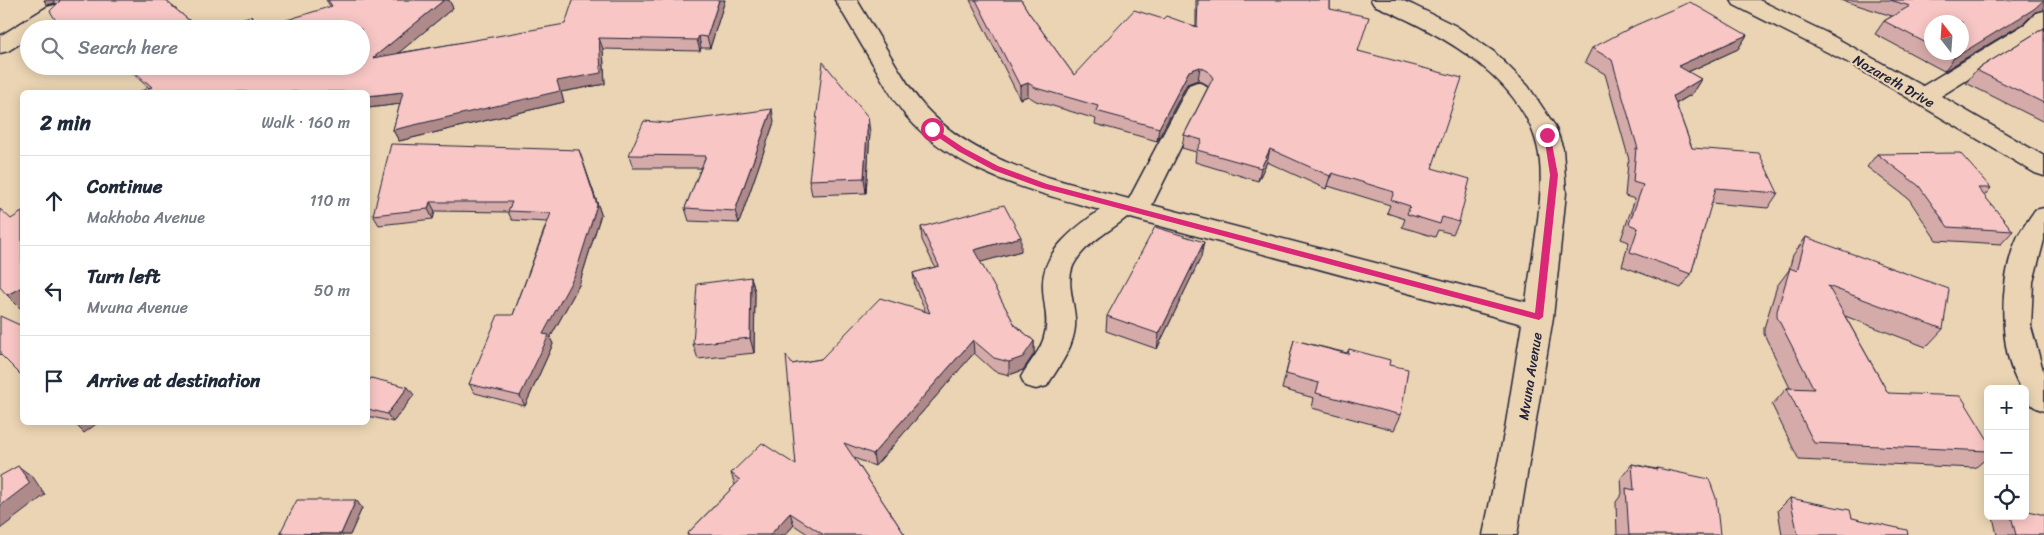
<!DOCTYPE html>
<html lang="en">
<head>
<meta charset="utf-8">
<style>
  body { margin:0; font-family:Sriracha,sans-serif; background:#f2f2f3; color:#1f2937 }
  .controls { position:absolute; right:15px; bottom:15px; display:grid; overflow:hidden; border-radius:8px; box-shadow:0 2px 12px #0003 }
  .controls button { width:45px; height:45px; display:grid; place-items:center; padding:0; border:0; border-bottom:1px solid #e0e1e3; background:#fff; color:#1f2937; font:25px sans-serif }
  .compass { position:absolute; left:1924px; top:15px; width:45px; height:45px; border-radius:50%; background:#fff; box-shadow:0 2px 12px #0003; rotate:343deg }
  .stop { position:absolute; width:15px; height:15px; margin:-11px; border:4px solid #db2777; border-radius:50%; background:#fff }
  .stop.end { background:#db2777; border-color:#fff; box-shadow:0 1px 5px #0008 }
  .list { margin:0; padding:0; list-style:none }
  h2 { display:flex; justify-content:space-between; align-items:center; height:65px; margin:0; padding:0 20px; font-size:21px }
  h2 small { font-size:16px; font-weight:400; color:#747a83 }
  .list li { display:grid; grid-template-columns:32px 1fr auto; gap:15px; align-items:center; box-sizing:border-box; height:90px; padding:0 20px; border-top:1px solid #e0e1e3 }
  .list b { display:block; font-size:19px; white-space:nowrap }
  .list p { margin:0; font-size:16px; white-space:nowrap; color:#747a83 }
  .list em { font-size:16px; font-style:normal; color:#747a83 }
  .icon { flex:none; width:28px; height:28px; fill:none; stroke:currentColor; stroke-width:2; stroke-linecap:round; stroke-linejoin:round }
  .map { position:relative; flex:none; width:2044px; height:535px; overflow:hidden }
  .search { position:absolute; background:#fff; box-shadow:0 2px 12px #0003; left:20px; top:20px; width:350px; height:55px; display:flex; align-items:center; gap:12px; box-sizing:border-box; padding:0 18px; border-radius:28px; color:#747a83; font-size:19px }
  .panel { position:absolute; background:#fff; box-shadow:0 2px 12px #0003; left:20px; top:90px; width:350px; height:335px; border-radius:8px }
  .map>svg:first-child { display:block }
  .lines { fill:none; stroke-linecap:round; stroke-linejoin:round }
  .minor-casing { stroke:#22223b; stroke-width:3 }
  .minor { fill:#ead4b3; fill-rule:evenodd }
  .wall { fill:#d5aba9; stroke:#22223b; fill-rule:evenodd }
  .shaded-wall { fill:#ae8b8a; stroke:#22223b }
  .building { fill:#f8c7c5; stroke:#22223b }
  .route { fill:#db2777 }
  .labels { text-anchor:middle; stroke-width:4; stroke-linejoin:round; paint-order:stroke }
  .street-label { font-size:14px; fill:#22223b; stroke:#ead4b3 }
</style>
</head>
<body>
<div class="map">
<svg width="2044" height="535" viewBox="0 0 2044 535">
  <rect width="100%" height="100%" fill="#ead4b3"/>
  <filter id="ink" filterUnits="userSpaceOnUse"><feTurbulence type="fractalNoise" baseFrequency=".02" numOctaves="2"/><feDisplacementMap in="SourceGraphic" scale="10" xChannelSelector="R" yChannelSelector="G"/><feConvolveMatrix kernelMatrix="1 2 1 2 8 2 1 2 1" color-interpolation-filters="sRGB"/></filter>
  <g filter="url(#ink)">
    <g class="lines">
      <!-- minor casing -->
      <g class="minor-casing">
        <path id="minor" d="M835,0h22c13,22 26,43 39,65 9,14 17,29 28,41 52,58 133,74 205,93l60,-114 8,-3 8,3 4,5 -57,115 374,97c5,-41 18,-99 14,-140 -8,-81 -99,-129 -166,-157l-3,-5h30l12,5 43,21 38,26 34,34 27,40 8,23 3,44 -13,124 -36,218h-34l22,-106 17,-105 -395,-107c-17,14 -44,28 -54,49 -8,20 4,41 2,61 -2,22 -17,41 -28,59l-11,3 -11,-3 -4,-9c8,-15 21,-27 24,-44 4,-15 -2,-30 -2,-46 -2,-35 32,-59 57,-77 -68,-19 -144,-37 -193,-93 -12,-14 -22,-32 -31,-48 -14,-23 -27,-46 -41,-69z
          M1731,0h28l68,33 96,53 102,-62 11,-11 8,-2v20l-3,3 -100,62 103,60v20l-9,-3 -186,-110 -115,-58z
          M55,5l8,2 3,5c-9,13 -23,17 -37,17v9l-21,13 -8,2v-17l47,-29z
          M2044,208v32l-11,42 -2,45 13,47v37c-11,-3 -19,-10 -19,-22h-4c-24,-39 -22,-112 -3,-153 5,-9 11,-17 17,-26z"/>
      </g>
      <!-- minor -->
      <use href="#minor" class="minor"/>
    </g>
    <!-- wall -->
    <path class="wall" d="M44,0h121l33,28 59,-1 1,2h-197l-4,-25 -2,-1 -8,2z
      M326,0h123l4,8 -55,45 327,-53 -15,48h-9l-1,3 -97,-2 2,35 -44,8 3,10 -165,39 -6,-11 7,-26 -32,4v-16l-219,-4 -25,-22h237l-30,-59z
      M970,0h51l8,13 45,62 89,-56 33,7v-26h134v9l29,42 73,117 27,54 -6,12 -15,-4 -3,7 -33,-10 3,-8 -18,-6 3,-8 -62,-19 -2,3 -59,-27 -9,19 -63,-19 1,-10 -14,-4 2,-13 24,-48 -2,-3 -8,-4 -11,4 -30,57 -62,-17 1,-5 -60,-18 -8,-5 -8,3z
      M1841,0h203v10l-9,2 -11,11 -80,48 -69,-37 9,-13 8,-5zM1932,22l30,30h-30z
      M2044,28v94l-78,-39 10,-13z
      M1747,35l-9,14 -50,23 13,7 -9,15 -16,10 16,44 86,45 -10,15 -57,-5 -20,71 -10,14 -59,-22 7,-24 -8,-3 14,-40 -10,-3 3,-33 1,-3 -24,-86 -20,-12 7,-14z
      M774,122l-35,101 -50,-2 -4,-13 16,-40h-68l-4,-13 39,-32z
      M870,132l-4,61 -54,2 -3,-15z
      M579,150l22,64 -22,71 -29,53 3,6 -28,62 -50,-13 -6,-9 44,-69 34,-93 -35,-2 -4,-8 -73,-1 -2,8 -54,6 -6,-10z
      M1877,154l114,34 -7,8 29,35 -12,13 -65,-4 -27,-41 -42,-32z
      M921,227l100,24 -41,11 35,63 19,16v13l-11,16 -14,5 -15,-4 -20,-18 -99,113 -21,-8 51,77h-96l-15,-10 -9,10h-98v-1l48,-49 -4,-12 65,-8 -4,-101 29,-5 104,-48 -10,-24 -2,-14 22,-6 -13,-27z
      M1806,237l137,92 -17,18 -81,-31 43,77 100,47v17l-13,11 -176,-8 -27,-55 15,-17h3l-26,-54v-6l13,-42 12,-16 4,-15z
      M1201,257l-44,92 -51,-18 1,-15z
      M751,277l4,15 -1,61 -56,6 -5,-15z
      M1294,340l53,13 2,-4 40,16 12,50 -7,15 -82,-22 2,-10 -32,-9z
      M368,382l46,13 -21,27 -25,-6z
      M1632,464l24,5 1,-1 63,67h-103l-1,-33 6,-8 -1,-16z
      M1790,498l62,20 56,17h-126l-4,-25z
      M356,500l6,8 -12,27h-67l-3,-2z
      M1994,516h31l19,19h-47l-4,-18z"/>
    <!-- shaded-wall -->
    <path class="shaded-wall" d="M44,0h9l2,3 -8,2z
      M444,0h5l4,8 -74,61 -6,-11z
      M719,0h6l-15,48 -3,-11z
      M2044,0v10l-9,2 -11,11 -80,48 10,-13z
      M251,16l6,11 1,2h-4z
      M1747,35l-9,14 -68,31 8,-14z
      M699,36l2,12 -1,3 -3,-11z
      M599,38l4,11 2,35 -44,8 3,10 -165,39 -6,-11 164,-49z
      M1200,67l-2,13 -11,4 -30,57 2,-13 30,-57z
      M1701,79l-9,15 -27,16 8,-14z
      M1028,83v13l-8,3v-13z
      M403,92l6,11 -41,5v-12z
      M772,109l2,13 -35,101 -4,-12z
      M868,117l2,15 -4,61 -2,-15z
      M1270,149l-3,13 -9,19 3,-13z
      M579,150l22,64 -22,71 -29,53 3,6 -28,62 -5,-10z
      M1332,173l-4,13 -2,3 4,-13z
      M430,202l5,9 -2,8 -5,-10z
      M1021,237v14l-47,13v-14z
      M1204,242l-3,15 -44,92 2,-15z
      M751,277l4,15 -1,61 -4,-15z
      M22,287v21l-1,1 -14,-14z
      M973,340l1,13 -99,113 -2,-12z
      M1034,341v13l-11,16 -14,5v-13z
      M408,387l6,8 -21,27 -6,-8z
      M73,422h26l-15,11z
      M18,466l15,11 12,18 -45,34v-23z
      M356,500l6,8 -12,27h-8l-1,-1z
      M790,513l4,12 -9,10h-15z"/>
    <!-- building -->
    <path class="building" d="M59,0h106l33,28 8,-3 1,3 44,-12 3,13h-193l-11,-18 10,-10z
      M328,0h116l-71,58 192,-34 8,-24h146l-12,37 -8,-1 -2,4 -98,-2 2,35 -44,8 3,10 -167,39 10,-38 -35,4v-4h-230l14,-5 -24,-21h233v-37h-103l74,-23z
      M976,0h45l8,13 45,62 60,-65 29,9 3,-3 31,11 1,-27h132v9l39,8 -11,34 104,27 -30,90 38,11 -11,43 -17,-5 -2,7 -33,-10 3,-8 -19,-6 3,-8 -62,-19 -2,3 -60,-27 -9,19 -64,-18 5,-10 -18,-5 29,-57 -5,-7 -8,-4 -11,4 -30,57 -63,-17 2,-5 -62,-18 -8,-5 -8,3z
      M1890,0h154l-10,9 -80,49 -10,-6h18v-30h-30v24l-48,-25 26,-15z
      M1690,2l57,33 -69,31 23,13 -28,17 19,52 67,5 19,40 -62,-5 -25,86 -61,-22 8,-24 -9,-4 14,-39 -10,-3 3,-34 2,1 -26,-89 -20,-12 44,-23z
      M2044,28v75l-68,-33z
      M823,62l45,55 -4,61 -55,2z
      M772,109l-37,102 -50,-3 21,-52 -77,-1 15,-34 24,2z
      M391,144l188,6 18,55 -22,70 -32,59 6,1 -29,61 -51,-12 29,-69h15l38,-102 -43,-2 4,-9h-82l-2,7 -55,6z
      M1960,153l31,35h-13l35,43 -65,-4 -29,-41 -42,-32z
      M1004,205l17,32 -47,13 41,75 19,16 -11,16 -14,5 -15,-4 -21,-18 -100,114 -29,-11 61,92h-81l-34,-22 -20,22h-81l-2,-1 53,-54 -9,-7 31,-30 34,22 -10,-110 6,9 29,-5 59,-61 50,15 -17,-40 26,-7 -18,-39z
      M0,209l11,10 11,-7v75l-15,8 -7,-8z
      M1155,227l49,15 -45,92 -52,-18z
      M1806,237l143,52 -6,40 -115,-43 60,107 73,3 27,44v11l-174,-8 -27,-55 27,1 -37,-72v-6l13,-43 7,3z
      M751,277l-1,61 -57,6 4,-60z
      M0,316l22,10v50l-22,-22z
      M1294,340l54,14 1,-5 41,11 -1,5 19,4 -7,46 -85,-22 3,-10 -33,-9z
      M371,378l37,9 -21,27 -19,-5v-27z
      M1632,464l25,6v-2l52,11 7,19 4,37h-91l-3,-47 8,2z
      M18,466l12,17 -30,23v-30z
      M1790,498l60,12 2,8 55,12 1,5h-110z
      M297,500h59l-15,34 -61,-1z
      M2025,510l19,5v20h-28l-5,-19h14z"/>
  </g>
  <!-- route -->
  <path class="route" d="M929,128h5l30,20 34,18 49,18 488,129 15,-138 -6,-40 6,-2 8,42 -15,142 -4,3 -497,-132 -49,-18 -35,-19 -29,-20z"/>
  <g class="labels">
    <!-- street labels -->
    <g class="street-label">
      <text transform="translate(1894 81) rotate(30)" y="5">Nazareth Drive</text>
      <text transform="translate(1530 376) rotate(-81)" y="5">Mvuna Avenue</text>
    </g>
  </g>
</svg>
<div class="controls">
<button>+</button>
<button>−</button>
<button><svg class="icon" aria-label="locate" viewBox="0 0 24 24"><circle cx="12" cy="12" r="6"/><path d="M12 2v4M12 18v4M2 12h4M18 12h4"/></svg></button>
</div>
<svg class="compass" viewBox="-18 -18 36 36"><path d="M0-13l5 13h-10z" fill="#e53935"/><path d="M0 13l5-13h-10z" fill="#747a83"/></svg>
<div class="stop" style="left:932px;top:129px"></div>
<div class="stop end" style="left:1547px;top:135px"></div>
<div class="search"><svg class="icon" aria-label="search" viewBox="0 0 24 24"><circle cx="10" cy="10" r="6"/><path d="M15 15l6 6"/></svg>Search here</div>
<section class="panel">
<h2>2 min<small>Walk · 160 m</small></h2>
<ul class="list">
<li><svg class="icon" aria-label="ahead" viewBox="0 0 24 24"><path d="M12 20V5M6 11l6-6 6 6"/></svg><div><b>Continue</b><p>Makhoba Avenue</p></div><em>110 m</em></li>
<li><svg class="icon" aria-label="left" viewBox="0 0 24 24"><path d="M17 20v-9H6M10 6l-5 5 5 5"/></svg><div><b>Turn left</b><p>Mvuna Avenue</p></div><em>50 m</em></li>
<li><svg class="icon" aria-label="arrive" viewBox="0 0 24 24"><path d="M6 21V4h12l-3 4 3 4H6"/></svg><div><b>Arrive at destination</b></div></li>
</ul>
</section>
</div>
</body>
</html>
